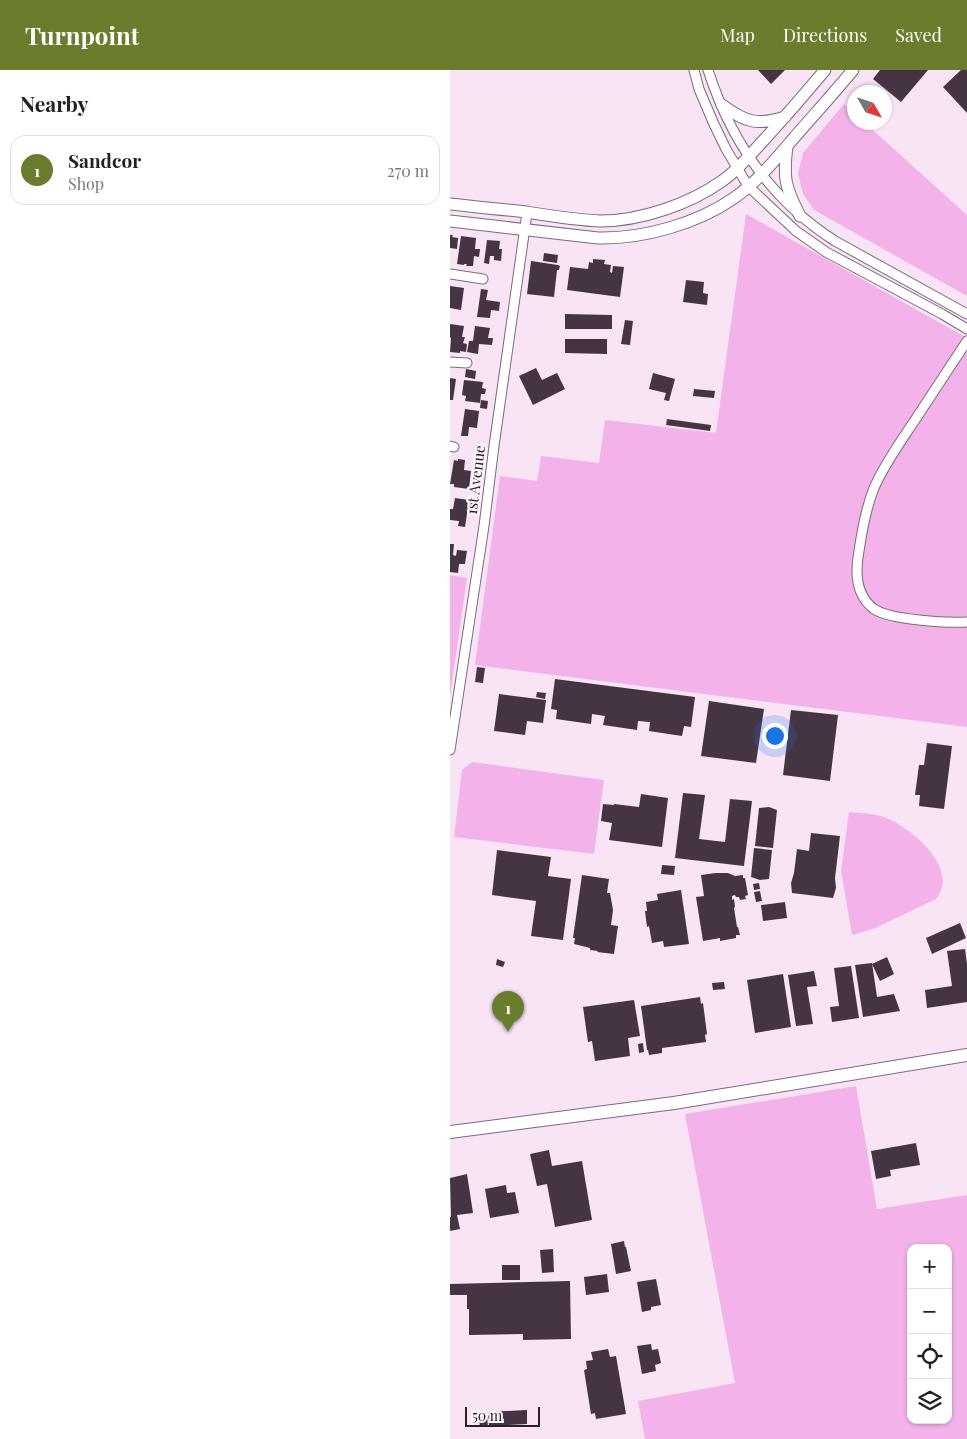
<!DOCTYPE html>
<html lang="en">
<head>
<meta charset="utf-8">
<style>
  body { margin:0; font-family:"Playfair Display",serif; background:#f2f2f2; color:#222 }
  .controls { position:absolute; right:15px; bottom:15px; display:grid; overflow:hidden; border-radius:10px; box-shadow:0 1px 4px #0004 }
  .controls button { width:45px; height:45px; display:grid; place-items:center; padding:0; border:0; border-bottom:1px solid #e0e0e0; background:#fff; color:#222; font:25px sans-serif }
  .compass { position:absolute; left:397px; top:15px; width:45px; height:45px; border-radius:50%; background:#fff; box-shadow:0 1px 4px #0004; rotate:129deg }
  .scale { position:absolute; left:15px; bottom:12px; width:75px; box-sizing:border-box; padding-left:5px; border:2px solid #282127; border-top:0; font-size:14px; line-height:18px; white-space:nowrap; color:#282127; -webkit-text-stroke:4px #fef6fc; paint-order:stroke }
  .you { position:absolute; left:324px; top:665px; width:18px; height:18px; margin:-12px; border:4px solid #fff; border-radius:50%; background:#1a73e8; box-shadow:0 0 0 8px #1a73e833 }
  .badge { display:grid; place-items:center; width:32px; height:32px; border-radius:50%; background:#6a7d2d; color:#fff; font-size:16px; font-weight:700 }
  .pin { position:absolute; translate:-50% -41px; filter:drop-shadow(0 1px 2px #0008) }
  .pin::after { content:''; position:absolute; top:26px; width:18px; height:15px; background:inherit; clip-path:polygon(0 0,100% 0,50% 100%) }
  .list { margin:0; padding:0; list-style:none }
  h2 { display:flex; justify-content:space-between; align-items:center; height:65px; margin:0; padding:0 20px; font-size:21px }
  h2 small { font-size:16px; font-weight:400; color:#767676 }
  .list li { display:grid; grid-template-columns:32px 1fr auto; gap:15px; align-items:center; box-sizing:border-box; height:70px; margin:0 10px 10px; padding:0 10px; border:1px solid #e0e0e0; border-radius:15px }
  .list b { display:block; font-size:19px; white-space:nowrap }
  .list p { margin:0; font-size:16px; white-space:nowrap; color:#767676 }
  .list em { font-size:16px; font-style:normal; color:#767676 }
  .icon { flex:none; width:28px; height:28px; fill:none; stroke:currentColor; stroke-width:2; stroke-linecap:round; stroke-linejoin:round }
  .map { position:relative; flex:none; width:517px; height:1369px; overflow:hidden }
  header { display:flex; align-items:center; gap:30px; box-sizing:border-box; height:70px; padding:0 25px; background:#6a7d2d; color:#fff }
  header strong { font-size:24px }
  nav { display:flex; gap:28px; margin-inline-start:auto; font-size:18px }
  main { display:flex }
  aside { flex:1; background:#fff }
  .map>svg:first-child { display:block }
  .green { fill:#f4b2ea; fill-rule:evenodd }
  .building { fill:#453542 }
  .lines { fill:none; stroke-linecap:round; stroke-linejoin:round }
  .minor-casing { stroke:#7b6a78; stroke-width:11 }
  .tertiary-casing { stroke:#7b6a78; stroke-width:13 }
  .secondary-casing { stroke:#7b6a78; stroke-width:14 }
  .minor { stroke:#fff; stroke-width:9 }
  .tertiary { stroke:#fff; stroke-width:11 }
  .secondary { stroke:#fff; stroke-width:12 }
  .labels { text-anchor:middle; stroke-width:5; stroke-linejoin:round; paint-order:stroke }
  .street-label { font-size:15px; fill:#282127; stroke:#fef6fc }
</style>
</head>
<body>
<header>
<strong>Turnpoint</strong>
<nav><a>Map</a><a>Directions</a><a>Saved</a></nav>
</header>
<main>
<aside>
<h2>Nearby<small></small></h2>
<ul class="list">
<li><span class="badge">1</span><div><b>Sandcor</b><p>Shop</p></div><em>270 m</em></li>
</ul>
</aside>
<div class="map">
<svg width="517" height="1369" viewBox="0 0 517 1369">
  <rect width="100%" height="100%" fill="#f8e4f5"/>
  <!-- green -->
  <path class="green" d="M394,34l10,9v9l11,1 102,92v81l-153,-86 -11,-16 -5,-20 5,-21z
    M296,144l221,124v389l-492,-62 25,-189 37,5 4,-25 58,7 6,-43 111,13z
    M0,505l17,3 -17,118z
    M22,692l132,18 -10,74 -140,-17 8,-67z
    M399,742c11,1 24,1 35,5 26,10 77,51 52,82l-63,30 -21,6 -11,-64z
    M406,1016l21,123 90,-14v244h-322l-7,-38 97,-18 -50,-269zM461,1178h37v172h-37z"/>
  <!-- building -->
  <path class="building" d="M308,0h27l-14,14z
    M430,0h48l-27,32 -28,-23z
    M511,0h6v43l-24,-26z
    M0,165h3l-1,2 6,1 -1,11 -7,-1z
    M11,166l15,2 -1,11h5l-1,8 -5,-1 -1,10h-7l1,-2h-3v1l-7,-1z
    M37,170l13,1 -1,8h3l-1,12 -7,-1v-4h-4l-1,8 -5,-1z
    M94,183l14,2 -1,8 -14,-2z
    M143,189l12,1 -1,4 7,1 -1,7 2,1 1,-7 11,1 -4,30 -53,-7 3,-23 18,2 1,-7 4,1z
    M81,191l27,4 2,1 -1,4h-2l-3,27 -27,-3z
    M236,210l18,2 -1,11 5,1 -1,11 -24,-3z
    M0,216l14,2 -3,22 -11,-2z
    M31,219l7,1 -2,10 14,2 -1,9 -8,-1 -1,8 -13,-1z
    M115,244l47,1v14h-47z
    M175,250l8,1 -3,24 -9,-1z
    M0,254l14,2 -2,11h3l-2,6 4,1 -1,8 -6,-1v2l-10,-1 1,-14 -1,-1z
    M25,256l15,2 -2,10h5l-1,7 -13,-1 -1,10 -11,-2 2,-11h4z
    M115,269h42v15l-42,-1z
    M86,298l6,12 15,-7 8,16 -32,16 -14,-29z
    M16,299l10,2 -1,8 -10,-2z
    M203,303l22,6 -6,22 -5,-1 2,-7 -17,-4z
    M0,308l6,1 -3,21h-3z
    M14,310l19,2 -1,6 4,1 -1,5h-4l-1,9 -15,-2 1,-5 -4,-1z
    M244,319l21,2 -1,7 -21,-2z
    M31,330l7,1 -1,8 -7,-1z
    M15,339l14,2 -2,17 -8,-1 -1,9h-7z
    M217,349l44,6 -1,6 -44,-6z
    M8,389l7,1 -1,10 7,1 -2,18 -15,-2v-3h-4l4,-24 4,1z
    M5,428l14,2 -4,27 -7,-1 1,-5 -9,-1v-11h3z
    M0,474h4l-1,11 3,1 1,-6 10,1 -2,13h-6l-1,9 -8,-1z
    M27,597l8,1 -2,15 -8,-1z
    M105,609l140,18 -4,30 -7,-1 -2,10 -33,-5 1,-9 -12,-1 -1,9 -34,-5 2,-9 -13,-2 -1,10 -35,-5 1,-9 -6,-1z
    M87,622l9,1 -1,6 -9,-2z
    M49,624l47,6 -3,23 -16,-2 -2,14 -31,-4z
    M259,631l55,8 -8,54 -55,-7z
    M341,640l47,5 -8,66 -47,-6z
    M477,673l25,3 -8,63 -25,-3 1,-11h-5l4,-30h5z
    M233,723l22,2 -6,44 26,3 5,-43 22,2 -8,65 -69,-8z
    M191,724l27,4 -6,49 -53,-7 3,-17 -11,-2 2,-17 11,1v-1l25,3z
    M319,737l8,3 -4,38 -18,-2 4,-38z
    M361,763l29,3 -5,42 1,10 -3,10 -41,-5 -1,-10 3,-10 3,-24 12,2z
    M304,778l18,2 -3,29 -9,1 -9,-3z
    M47,780l54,7 -3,19 23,3 -8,61 -32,-4 5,-35 -44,-6z
    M212,795l13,1 -1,9 -13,-1z
    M266,803h12l7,3 8,-1v3h2l3,17 -3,1 1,3 -6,1 -1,-3h-3l-1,-2 -3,1v4l2,-1 1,8 -1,1 3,19h1l2,8h-4v3l-16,3v-3l-17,3 -7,-44 8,-1 -3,-21z
    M132,805l27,4 -2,14h3l3,17 -2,15 7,1 -4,28 -17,-2 1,-1 -8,-1v-2l-16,-4 1,-6h-2z
    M309,813l1,6 -6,1 -1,-6z
    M231,820l8,54 -25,3 -1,-6 -11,2 -3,-17 -2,1 -2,-16h2l-1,-9 12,-2 -1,-6z
    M310,821l2,10 -6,1 -2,-10z
    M335,832l2,16 -24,3 -2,-16z
    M510,853l6,15 -34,16 -6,-16z
    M515,879l2,15v38l-40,6 -2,-18 27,-4 -5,-35z
    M437,887l7,17 -14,7 -8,-17z
    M47,889l8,3 -2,5 -7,-2z
    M422,893l5,34 17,-3 6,17 -37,6 -8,-52z
    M401,896l8,52 -27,4 -2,-15 9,-1 -5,-38z
    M364,901l3,15 -10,1 6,37 -17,2 -8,-51z
    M333,904l8,53 -36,6 -8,-53z
    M274,912l1,7 -12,1 -1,-7z
    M250,927l1,7 2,-1 4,31 -2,1 1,7 -44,6v5l-13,2 -1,-5h-1l-6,-44z
    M184,930l6,36 -12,2 2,18 -35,5 -3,-20 -4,1 -5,-35z
    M193,973l1,9 -5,1 -1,-9z
    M466,1073l4,22 -30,5 1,6 -15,3 -5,-28z
    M99,1080l3,16 30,-5 10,59 -37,7 -8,-43 -10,2 -7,-32z
    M17,1104l6,39 -16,2 3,14 -10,2v-14h1l-1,-39z
    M56,1115l1,8 8,-1 4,21 -29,5 -5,-29z
    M174,1171l1,6h1l5,24 -15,3 -5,-30z
    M103,1179l1,23 -12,1 -2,-23z
    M52,1195h18v15h-18z
    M157,1204l2,18 -23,3 -2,-18z
    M206,1209l5,26 -10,2v3l-9,2 -5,-30z
    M120,1211l1,58 -48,1v-6l-54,1v-26h-2v-14h-17v-11z
    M201,1274l1,6 6,-1 3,14 -6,2 1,6 -14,3 -5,-28z
    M158,1279l2,8 6,-1 10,58 -30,5 -1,-6 -4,1 -7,-44 3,-1 -1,-8 7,-1 -2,-8z
    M77,1340v14l-38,2 -1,-14z
    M37,1346l1,11h-8l-1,-10z"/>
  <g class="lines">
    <!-- minor casing -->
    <g class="minor-casing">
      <path id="minor" d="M244,0l5,19 14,33 13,27 22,37 48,45 30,21 116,62 25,15
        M258,0c23,72 63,130 127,171l132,73
        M0,204l33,5
        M517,271c-18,27 -36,55 -54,82 -14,21 -29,42 -39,65 -8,20 -12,42 -15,63 -4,21 -4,44 15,58 16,11 73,14 93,13
        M0,292l17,1
        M0,376l4,1
        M0,680l34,-224 10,-80 33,-233"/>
    </g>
    <!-- tertiary casing -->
    <g class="tertiary-casing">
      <path id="tertiary" d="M272,35c23,17 35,21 63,12
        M337,76c-4,32 -2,41 13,70
        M0,134c25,3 50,5 76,8 25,4 49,8 75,9 39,0 89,-17 121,-40 15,-10 28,-26 41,-40 21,-23 42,-47 62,-71
        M0,151l148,17c44,1 99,-14 136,-40 23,-16 41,-38 59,-59 20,-23 40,-45 60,-69"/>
    </g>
    <!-- secondary casing -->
    <g class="secondary-casing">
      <path id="secondary" d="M0,1062l224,-29 293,-48"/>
    </g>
    <!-- minor -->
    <use href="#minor" class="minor"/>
    <!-- tertiary -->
    <use href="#tertiary" class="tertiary"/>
    <!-- secondary -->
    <use href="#secondary" class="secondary"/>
  </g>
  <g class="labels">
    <!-- street labels -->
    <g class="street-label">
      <text transform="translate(26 410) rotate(-83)" y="5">1st Avenue</text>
    </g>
  </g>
</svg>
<div class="controls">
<button>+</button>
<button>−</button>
<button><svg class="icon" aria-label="locate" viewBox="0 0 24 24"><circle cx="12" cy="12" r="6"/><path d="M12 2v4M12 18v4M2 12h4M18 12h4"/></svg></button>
<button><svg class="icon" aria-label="layers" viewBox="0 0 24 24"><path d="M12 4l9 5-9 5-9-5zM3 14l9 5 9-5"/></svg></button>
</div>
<svg class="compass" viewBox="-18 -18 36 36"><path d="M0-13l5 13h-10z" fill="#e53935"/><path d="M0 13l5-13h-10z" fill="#767676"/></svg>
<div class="scale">50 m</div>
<div class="you"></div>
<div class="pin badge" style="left:58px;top:962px">1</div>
</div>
</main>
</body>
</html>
